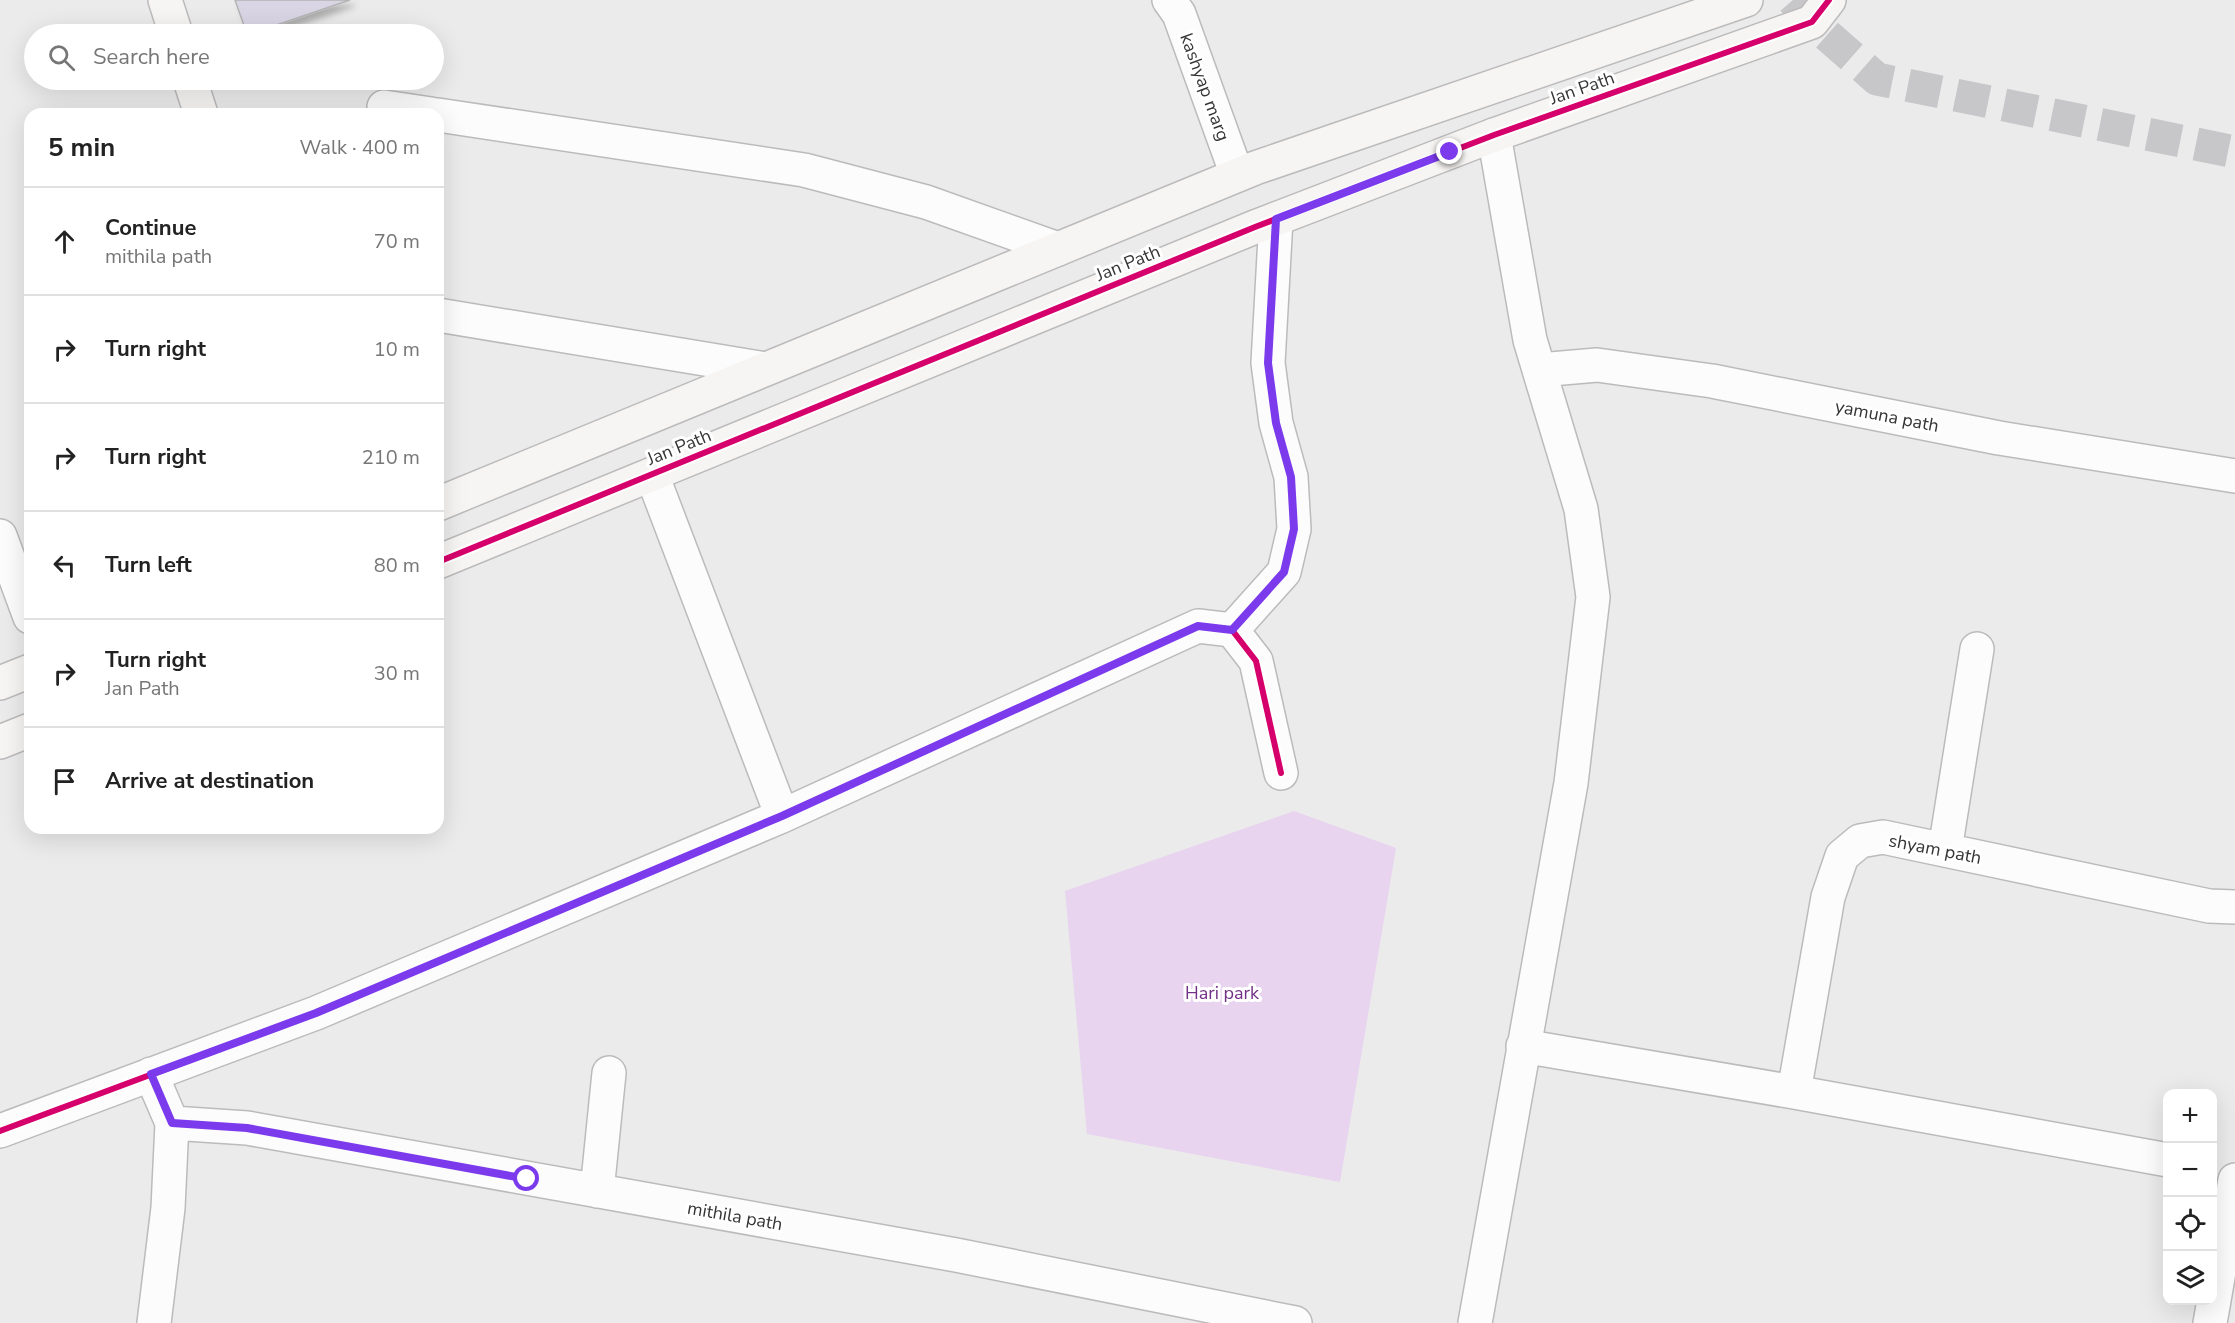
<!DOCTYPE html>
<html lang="en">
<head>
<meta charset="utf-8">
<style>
  body { margin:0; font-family:"Nunito Sans",sans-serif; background:#f6f6f6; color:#222 }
  .controls { position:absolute; right:18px; bottom:18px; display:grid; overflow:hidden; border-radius:12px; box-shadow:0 6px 24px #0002 }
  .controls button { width:54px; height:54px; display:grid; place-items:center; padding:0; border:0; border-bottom:2px solid #e0e0e0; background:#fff; color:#222; font:30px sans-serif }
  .stop { position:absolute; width:18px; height:18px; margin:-14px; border:4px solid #7c3aed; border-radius:50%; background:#fff }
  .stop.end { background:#7c3aed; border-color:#fff; box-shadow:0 2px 6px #0008 }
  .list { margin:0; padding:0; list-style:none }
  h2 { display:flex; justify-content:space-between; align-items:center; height:78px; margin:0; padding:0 24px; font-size:26px }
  h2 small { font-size:20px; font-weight:400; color:#767676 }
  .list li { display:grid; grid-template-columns:39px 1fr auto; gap:18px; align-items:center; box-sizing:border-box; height:108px; padding:0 24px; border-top:2px solid #e0e0e0 }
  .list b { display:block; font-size:22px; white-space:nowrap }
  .list p { margin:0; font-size:20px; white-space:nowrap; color:#767676 }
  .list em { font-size:20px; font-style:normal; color:#767676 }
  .icon { flex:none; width:33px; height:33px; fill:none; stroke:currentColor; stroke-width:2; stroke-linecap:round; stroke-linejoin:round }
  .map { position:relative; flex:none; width:2235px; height:1323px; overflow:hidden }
  .search { position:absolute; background:#fff; box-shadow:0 6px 24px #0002; left:24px; top:24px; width:420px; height:66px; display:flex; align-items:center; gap:15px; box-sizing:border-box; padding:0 21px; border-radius:33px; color:#767676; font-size:22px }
  .panel { position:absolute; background:#fff; box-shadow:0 6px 24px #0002; left:24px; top:108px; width:420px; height:726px; border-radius:18px }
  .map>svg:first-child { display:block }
  .green { fill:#e8d4ef }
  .building { fill:#d9d5e5; stroke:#b3b3b4; stroke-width:1.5; filter:url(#shadow) }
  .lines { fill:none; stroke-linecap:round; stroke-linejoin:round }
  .street-tunnel { stroke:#c7c6c8; stroke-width:33; stroke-dasharray:33 16; stroke-linecap:butt }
  .street-casing { stroke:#bcbbbc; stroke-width:36 }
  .secondary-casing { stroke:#bcbbbc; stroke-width:36 }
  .street { stroke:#fcfcfc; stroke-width:33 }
  .secondary { stroke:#f7f5f3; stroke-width:33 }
  .cycleway-casing { stroke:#fff; stroke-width:10 }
  .cycleway { stroke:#d6006c; stroke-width:6 }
  .route { stroke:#7c3aed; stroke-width:8 }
  .labels { text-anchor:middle; stroke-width:6; stroke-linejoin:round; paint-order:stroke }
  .street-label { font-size:18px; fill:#353436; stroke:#fff }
  .park-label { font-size:18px; fill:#723087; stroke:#fff }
</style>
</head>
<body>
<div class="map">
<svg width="2235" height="1323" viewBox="0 0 2235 1323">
  <defs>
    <filter id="shadow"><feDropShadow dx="5.5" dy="5.5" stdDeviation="3" flood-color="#0004"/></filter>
  </defs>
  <rect width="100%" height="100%" fill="#ecebec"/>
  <!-- green -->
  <path class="green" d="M1294,811l102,37 -56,334 -253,-48 -22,-243z"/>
  <!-- building -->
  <path class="building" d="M235,0h115l-100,34h-3z"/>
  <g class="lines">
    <!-- street-tunnel -->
    <path class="street-tunnel" d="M1793,0l19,22 65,57 358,73"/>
    <!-- street casing -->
    <g class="street-casing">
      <path id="street" d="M1169,0l10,14 58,161
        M384,107l47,7
        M438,115l366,55 122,32 132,47
        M438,315l327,54
        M1539,370l58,-5 115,16 287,57 236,38
        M652,475l130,341
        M0,536l30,81
        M1232,630l52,-58 10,-43 -3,-52 -15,-54 -8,-60 8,-144
        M1945,850l32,-201
        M1523,1046l271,46 374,68
        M151,1074l21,49 -4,85 -14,115
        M1794,1092l34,-195 14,-41 18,-15 23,-4 326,69 26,1
        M172,1123l75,5 709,127 339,68
        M0,1131l316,-118 466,-197 416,-190 34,4 24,31 25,112
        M597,1191l12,-118
        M1475,1323l96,-540 22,-186 -12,-88 -51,-169 -36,-205
        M2210,1323l25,-143"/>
    </g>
    <!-- secondary casing -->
    <g class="secondary-casing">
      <path id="secondary" d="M165,0l11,34
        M190,80l11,34
        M438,504l817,-336 491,-168
        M438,562l817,-335 239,-92 318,-113 17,-22
        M0,683l30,-12
        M0,742l30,-12"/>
    </g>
    <!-- street -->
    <use href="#street" class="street"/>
    <!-- secondary -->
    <use href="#secondary" class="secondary"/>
    <!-- cycleway casing -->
    <g class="cycleway-casing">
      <path id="cycleway" d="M438,562l817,-335 239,-92 318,-113 17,-22
        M0,1131l316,-118 466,-197 416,-190 34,4 24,31 25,112"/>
    </g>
    <!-- cycleway -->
    <use href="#cycleway" class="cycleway"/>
  </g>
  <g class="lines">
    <!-- route -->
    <path class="route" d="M527,1179l-280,-51 -75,-5 -21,-49 165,-61 466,-197 416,-190 34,4 52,-58 10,-43 -3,-52 -15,-54 -8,-60 8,-144 174,-67"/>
  </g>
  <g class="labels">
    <!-- street labels -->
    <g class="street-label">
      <text transform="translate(1205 87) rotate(70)" y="6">kashyap marg</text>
      <text transform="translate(1582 88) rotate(-19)" y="6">Jan Path</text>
      <text transform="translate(1128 263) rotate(-22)" y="6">Jan Path</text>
      <text transform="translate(1887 416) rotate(11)" y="6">yamuna path</text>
      <text transform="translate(679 447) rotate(-22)" y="6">Jan Path</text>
      <text transform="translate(1935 849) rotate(11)" y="6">shyam path</text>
      <text transform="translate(735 1216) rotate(10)" y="6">mithila path</text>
    </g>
    <!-- park labels -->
    <g class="park-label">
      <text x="1222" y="999">Hari park</text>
    </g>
  </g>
</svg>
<div class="controls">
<button>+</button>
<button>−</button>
<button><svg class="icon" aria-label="locate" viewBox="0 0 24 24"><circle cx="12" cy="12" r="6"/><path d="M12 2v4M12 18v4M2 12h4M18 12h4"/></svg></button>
<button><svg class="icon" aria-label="layers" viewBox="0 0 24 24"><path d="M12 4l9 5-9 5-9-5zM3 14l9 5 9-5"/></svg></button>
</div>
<div class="stop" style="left:527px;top:1179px"></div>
<div class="stop end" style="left:1450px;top:152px"></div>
<div class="search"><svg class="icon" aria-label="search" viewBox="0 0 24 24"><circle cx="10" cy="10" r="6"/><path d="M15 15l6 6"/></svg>Search here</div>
<section class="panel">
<h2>5 min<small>Walk · 400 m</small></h2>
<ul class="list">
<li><svg class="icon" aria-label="ahead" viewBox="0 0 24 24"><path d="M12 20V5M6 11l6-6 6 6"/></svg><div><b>Continue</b><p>mithila path</p></div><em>70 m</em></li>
<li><svg class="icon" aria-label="right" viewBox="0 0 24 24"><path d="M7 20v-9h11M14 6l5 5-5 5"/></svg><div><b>Turn right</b></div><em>10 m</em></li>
<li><svg class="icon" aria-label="right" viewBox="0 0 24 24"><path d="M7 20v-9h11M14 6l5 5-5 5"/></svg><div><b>Turn right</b></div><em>210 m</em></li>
<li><svg class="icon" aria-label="left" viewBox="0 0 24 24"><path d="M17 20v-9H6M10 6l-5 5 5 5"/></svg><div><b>Turn left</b></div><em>80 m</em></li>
<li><svg class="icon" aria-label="right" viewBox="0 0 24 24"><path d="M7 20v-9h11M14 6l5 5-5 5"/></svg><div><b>Turn right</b><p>Jan Path</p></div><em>30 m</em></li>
<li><svg class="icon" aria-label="arrive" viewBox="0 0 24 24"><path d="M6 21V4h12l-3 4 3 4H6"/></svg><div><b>Arrive at destination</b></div></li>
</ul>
</section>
</div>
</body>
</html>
